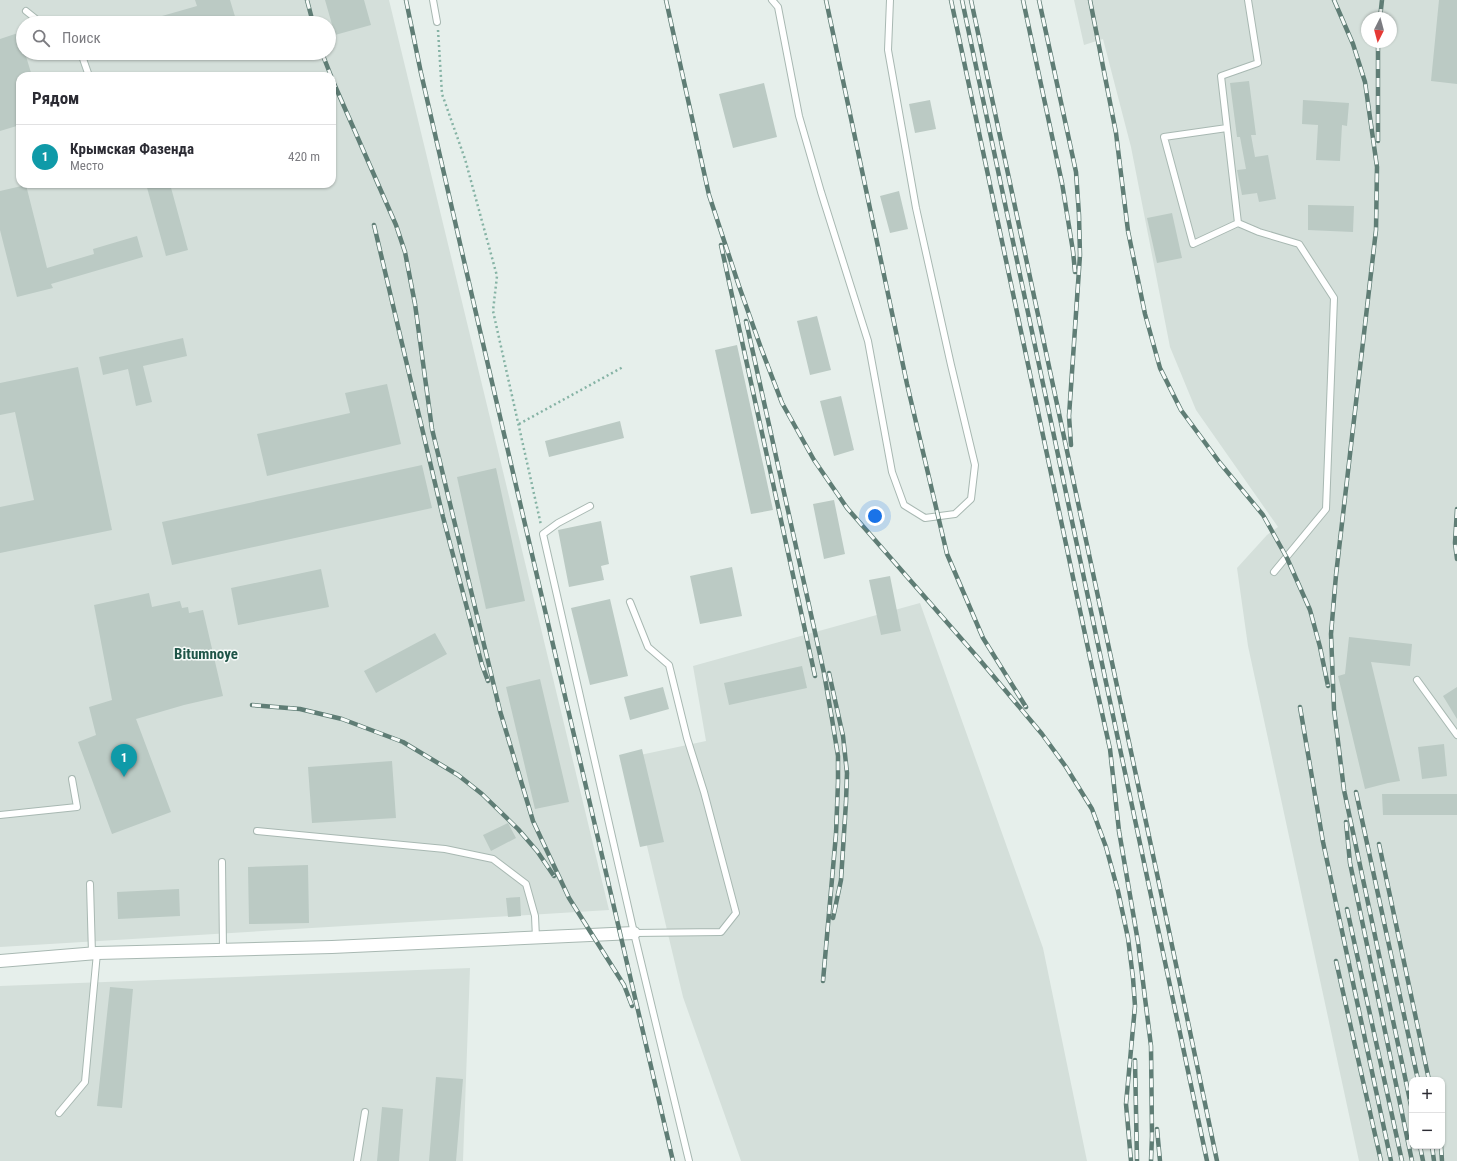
<!DOCTYPE html>
<html lang="ru">
<head>
<meta charset="utf-8">
<style>
  body { margin:0; font-family:"Roboto Condensed",sans-serif; background:#f2f2f3; color:#2b2b33 }
  .controls { position:absolute; right:12px; bottom:12px; display:grid; overflow:hidden; border-radius:8px; box-shadow:0 1px 3px #0004 }
  .controls button { width:36px; height:36px; display:grid; place-items:center; padding:0; border:0; border-bottom:1px solid #e1e1e2; background:#fff; color:#2b2b33; font:20px sans-serif }
  .compass { position:absolute; left:1361px; top:12px; width:36px; height:36px; border-radius:50%; background:#fff; box-shadow:0 1px 3px #0004; rotate:186deg }
  .you { position:absolute; left:875px; top:516px; width:14px; height:14px; margin:-10px; border:3px solid #fff; border-radius:50%; background:#1a73e8; box-shadow:0 0 0 6px #1a73e833 }
  .badge { display:grid; place-items:center; width:26px; height:26px; border-radius:50%; background:#ea580c; color:#fff; font-size:13px; font-weight:700 }
  .pin { position:absolute; translate:-50% -33px; filter:drop-shadow(0 1px 2px #0008) }
  .pin::after { content:''; position:absolute; top:21px; width:14px; height:12px; background:inherit; clip-path:polygon(0 0,100% 0,50% 100%) }
  .list { margin:0; padding:0; list-style:none }
  h2 { display:flex; justify-content:space-between; align-items:center; height:52px; margin:0; padding:0 16px; font-size:17px }
  h2 small { font-size:13px; font-weight:400; color:#7c7c81 }
  .list li { display:grid; grid-template-columns:26px 1fr auto; gap:12px; align-items:center; box-sizing:border-box; height:64px; padding:0 16px; border-top:1px solid #e1e1e2 }
  .list b { display:block; font-size:15px; white-space:nowrap }
  .list p { margin:0; font-size:13px; white-space:nowrap; color:#7c7c81 }
  .list em { font-size:13px; font-style:normal; color:#7c7c81 }
  .icon { flex:none; width:22px; height:22px; fill:none; stroke:currentColor; stroke-width:2; stroke-linecap:round; stroke-linejoin:round }
  .map { position:relative; flex:none; width:1457px; height:1161px; overflow:hidden }
  .search { position:absolute; background:#fff; box-shadow:0 1px 3px #0004; left:16px; top:16px; width:320px; height:44px; display:flex; align-items:center; gap:10px; box-sizing:border-box; padding:0 14px; border-radius:22px; color:#7c7c81; font-size:15px }
  .panel { position:absolute; background:#fff; box-shadow:0 1px 3px #0004; left:16px; top:72px; width:320px; height:116px; border-radius:12px }
  .map>svg:first-child { display:block }
  .built { fill:#d4dfda; fill-rule:evenodd }
  .building { fill:#bbcac4 }
  .lines { fill:none; stroke-linecap:round; stroke-linejoin:round }
  .lane-casing { stroke:#a8b8b2; stroke-width:8 }
  .street-casing { stroke:#a8b8b2; stroke-width:14 }
  .path { stroke:#86b3a5; stroke-width:2.5; stroke-dasharray:2 3; stroke-linecap:butt }
  .lane { stroke:#fff; stroke-width:6 }
  .street { stroke:#fff; stroke-width:12 }
  .rail-casing { stroke:#5f7d75; stroke-width:4.5 }
  .rail { stroke:#f7fbf9; stroke-width:3; stroke-dasharray:9; stroke-linecap:butt }
  .labels { text-anchor:middle; stroke-width:3; stroke-linejoin:round; paint-order:stroke }
  .quarter-label { font-size:15px; font-weight:bold; fill:#1f5548; stroke:#f7fbf9 }
</style>
</head>
<body>
<div class="map">
<svg width="1457" height="1161" viewBox="0 0 1457 1161">
  <rect width="100%" height="100%" fill="#e6efeb"/>
  <!-- built -->
  <path class="built" d="M0,0h389l220,910 -609,37zM23,23h306v30h-306zM20,76h312v108h-312z
    M1074,0h383v1161h-98l-111,-515 -11,-78 30,-33 11,-8 -82,-117 -26,-63 -39,-200 -28,-108 -19,6zM1367,18h24v24h-24zM1412,1080h30v66h-30z
    M920,603l123,345 44,213h-346l-58,-164 -57,-239 80,-17 -13,-75z
    M470,968l-7,193h-463v-175z"/>
  <!-- building -->
  <path class="building" d="M195,0h35l7,23h-89v-3l49,-14z
    M325,0h39l7,25 -36,10z
    M1439,0h18v84l-26,-3z
    M18,33l5,15v5h2l7,23h-12v49l-20,6v-92z
    M1249,81l7,54h-5l4,22 13,-2 8,44 -17,3 -2,-9 -15,2 -5,-25 9,-1 -6,-32h-3l-7,-54z
    M764,83l13,54 -44,11 -14,-54z
    M930,100l6,29 -21,4 -6,-29z
    M1303,100l46,3 -2,23 -5,-1 -2,36 -24,-1 2,-35 -16,-1z
    M146,184h24l18,66 -22,6z
    M26,185l21,83 47,-14 -1,-5 44,-13 6,21 -92,27 2,4 -36,9 -17,-67v-39z
    M899,191l9,38 -18,4 -10,-37z
    M1308,205l46,1 -1,26 -45,-2z
    M1172,213l10,45 -25,5 -10,-45z
    M817,316l14,54 -21,5 -13,-54z
    M183,338l4,18 -44,10 9,36 -16,4 -8,-37 -25,6 -4,-18z
    M737,345l36,165 -22,4 -36,-164z
    M78,367l34,163 -112,23v-46l34,-7 -19,-88 -15,3v-32z
    M387,384l14,60 -134,32 -10,-42 93,-21 -5,-20z
    M841,396l13,54 -20,6 -14,-55z
    M620,421l4,17 -75,19 -4,-16z
    M422,465l10,43 -260,57 -10,-43z
    M496,468l29,133 -39,8 -29,-132z
    M834,500l11,54 -21,5 -11,-55z
    M601,521l8,43 -8,2 3,14 -35,7 -11,-57z
    M732,567l10,49 -42,8 -10,-48z
    M321,569l8,38 -91,18 -7,-37z
    M890,576l11,55 -20,4 -12,-55z
    M149,593l3,14 28,-6 2,7 6,-1 1,6 14,-3 20,86 -39,9 -48,14 35,93 -59,22 -34,-92 18,-7 -7,-28 23,-7 -18,-95z
    M610,599l18,77 -38,9 -19,-77z
    M435,633l12,21 -71,39 -12,-22z
    M1349,637l63,7 -2,22 -39,-4 29,119 -12,2 -23,6 -27,-113 7,-2z
    M802,666l5,22 -78,17 -5,-22z
    M540,679l29,123 -34,7 -29,-122z
    M663,687l6,22 -39,11 -6,-23z
    M1457,687v32l-14,-23z
    M1444,744l3,32 -25,3 -4,-32z
    M642,749l22,93 -24,5 -21,-92z
    M392,761l4,57 -84,5 -4,-56z
    M1382,794h75v21h-74z
    M508,823l8,15 -25,13 -8,-16z
    M308,865l1,58 -60,1 -1,-57z
    M179,889l1,27 -62,3 -1,-27z
    M520,897l1,19 -13,1 -2,-19z
    M110,987l23,2 -11,119 -25,-2z
    M436,1077l27,2 -7,82h-27z
    M382,1107l21,2 -4,52h-22z"/>
  <g class="lines">
    <!-- lane casing -->
    <g class="lane-casing">
      <path id="lane" d="M433,0l4,22
        M772,0l6,7 21,109 22,76 47,149 24,131 12,33 21,13 30,-4 16,-15 4,-34 -24,-100 -35,-157 -28,-158 2,-50
        M1248,0l10,63 -37,13 17,147 21,9 40,12 35,54 -8,211 -52,63
        M26,11l15,12
        M81,53l8,23
        M1227,128l-63,9 29,107 45,-21
        M590,506l-32,17 -15,11 91,399 55,228
        M630,602l18,45 21,18 18,73 17,54 32,121 -15,19 -87,1
        M1417,680l40,55
        M0,815l77,-8 -5,-28
        M257,831l188,18 48,10 33,25 9,32 1,22
        M222,862l1,88
        M90,884l2,70
        M59,1113l26,-31 12,-129
        M357,1161l8,-49"/>
    </g>
    <!-- street casing -->
    <g class="street-casing">
      <path id="street" d="M0,961l97,-8 235,-6 302,-14"/>
    </g>
    <!-- path -->
    <path class="path" d="M438,30l4,64 23,65 32,117 -4,35 48,214
      M519,424l104,-57"/>
    <!-- lane -->
    <use href="#lane" class="lane"/>
    <!-- street -->
    <use href="#street" class="street"/>
    <!-- rail casing -->
    <g class="rail-casing">
      <path id="rail" d="M307,0l6,23
        M406,0l15,73 57,249 195,839
        M666,0l43,195 30,91 22,62 21,55 32,57 33,48 132,151 63,75 24,33 26,42 14,38 12,44 10,47 5,40 2,28 -9,98 5,57
        M826,0l81,384 40,170 36,84 43,69
        M951,0l142,672 17,77 9,82 19,111 13,104 1,90 -1,25
        M962,0l245,1161
        M971,0l189,888 57,273
        M1023,0l39,183 11,68 2,21
        M1039,0l37,172 3,43 1,40 -11,161 2,29
        M1090,0l26,133 12,98 17,83 15,54 21,42 39,53 43,52 24,43 23,52 10,37 8,39
        M1334,0l19,44 12,38 12,85 -1,63 -40,345 -5,59 3,75 10,81 68,320
        M1380,18l2,-18
        M322,53l9,23
        M332,79l64,146 9,27 10,52 17,125 68,282 33,110 36,77 55,87 8,21
        M1378,141v-99
        M374,225l69,292 39,148 6,16
        M721,245l94,431
        M746,321l78,352 8,46 6,37v26l-2,52 -13,147
        M1457,509l-2,34 2,16
        M829,673l14,63 4,37 -1,29 -5,78 -8,38
        M252,705l48,4 42,10 61,23 55,33 24,19 36,35 19,22 17,25
        M1300,707l23,135 68,319
        M1356,792l62,288
        M1346,822l4,41 62,298
        M1379,844l50,236
        M1347,909l55,252
        M1336,961l45,200
        M1135,1060l2,101
        M1157,1129l3,32
        M1420,1146l3,15
        M1432,1146l2,15
        M1441,1146l1,15"/>
    </g>
    <!-- rail -->
    <use href="#rail" class="rail"/>
  </g>
  <g class="labels">
    <!-- quarter labels -->
    <g class="quarter-label">
      <text x="206" y="659">Bitumnoye</text>
    </g>
  </g>
</svg>
<div class="controls">
<button>+</button>
<button>−</button>
</div>
<svg class="compass" viewBox="-18 -18 36 36"><path d="M0-13l5 13h-10z" fill="#e53935"/><path d="M0 13l5-13h-10z" fill="#7c7c81"/></svg>
<div class="you"></div>
<div class="pin badge" style="left:124px;top:777px;background:#0f9aa8">1</div>
<div class="search"><svg class="icon" aria-label="search" viewBox="0 0 24 24"><circle cx="10" cy="10" r="6"/><path d="M15 15l6 6"/></svg>Поиск</div>
<section class="panel">
<h2>Рядом<small></small></h2>
<ul class="list">
<li><span class="badge" style="background:#0f9aa8">1</span><div><b>Крымская Фазенда</b><p>Место</p></div><em>420 m</em></li>
</ul>
</section>
</div>
</body>
</html>
